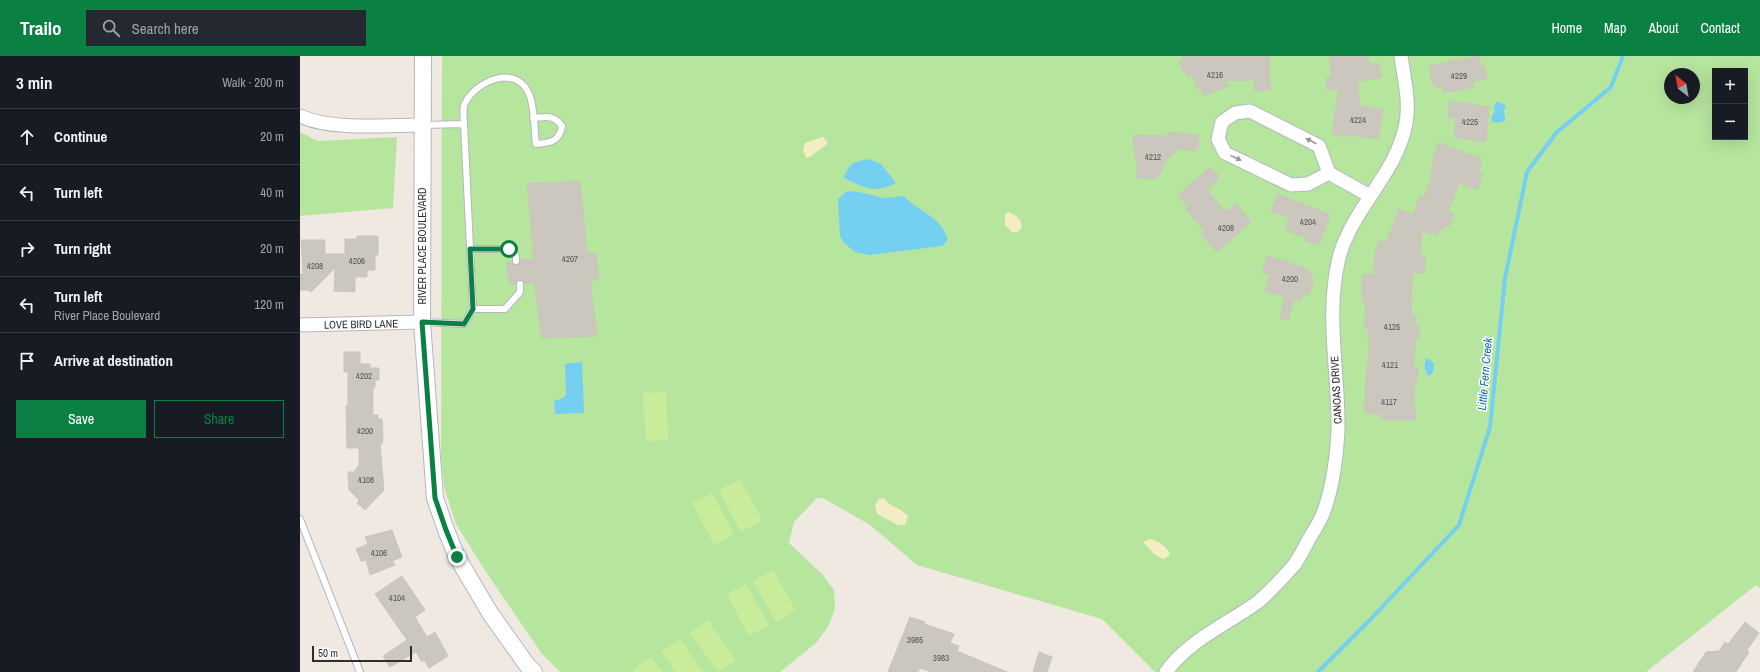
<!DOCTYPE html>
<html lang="en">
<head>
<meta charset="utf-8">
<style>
  body { margin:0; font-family:"Archivo Narrow",sans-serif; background:#242831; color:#f1f3f6 }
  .controls { position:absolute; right:12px; top:12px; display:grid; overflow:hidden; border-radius:0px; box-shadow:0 4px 16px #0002 }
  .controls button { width:36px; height:36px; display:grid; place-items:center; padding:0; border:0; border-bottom:1px solid #363941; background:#171b24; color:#f1f3f6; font:20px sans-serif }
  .compass { position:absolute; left:1364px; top:12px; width:36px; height:36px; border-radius:50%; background:#171b24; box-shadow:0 4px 16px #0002; rotate:329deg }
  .scale { position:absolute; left:12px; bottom:10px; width:100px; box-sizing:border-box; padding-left:4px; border:2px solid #2e2e2e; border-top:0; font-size:11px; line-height:14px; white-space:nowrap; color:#2e2e2e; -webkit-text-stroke:3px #fff; paint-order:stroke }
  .stop { position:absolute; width:12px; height:12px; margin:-9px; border:3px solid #0b8043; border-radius:50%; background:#fff }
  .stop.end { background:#0b8043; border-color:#fff; box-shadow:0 1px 4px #0008 }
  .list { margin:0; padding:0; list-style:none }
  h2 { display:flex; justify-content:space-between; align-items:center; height:52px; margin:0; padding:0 16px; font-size:17px }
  h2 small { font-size:13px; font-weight:400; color:#9ea1a6 }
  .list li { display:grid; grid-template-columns:26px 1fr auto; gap:12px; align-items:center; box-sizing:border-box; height:56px; padding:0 16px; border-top:1px solid #363941 }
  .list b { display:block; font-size:15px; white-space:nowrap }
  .list p { margin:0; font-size:13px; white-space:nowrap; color:#9ea1a6 }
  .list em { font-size:13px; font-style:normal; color:#9ea1a6 }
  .actions { display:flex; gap:8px; padding:12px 16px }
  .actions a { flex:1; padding:9px 0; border:1px solid #0b8043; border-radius:0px; text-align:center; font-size:14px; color:#0b8043 }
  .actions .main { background:#0b8043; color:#fff }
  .icon { flex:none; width:22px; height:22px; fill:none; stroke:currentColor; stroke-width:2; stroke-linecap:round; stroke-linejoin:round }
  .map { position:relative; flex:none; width:1460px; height:616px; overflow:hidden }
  header { display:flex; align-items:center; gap:24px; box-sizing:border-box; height:56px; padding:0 20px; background:#0b8043; color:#fff }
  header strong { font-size:19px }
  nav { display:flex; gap:22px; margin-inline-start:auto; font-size:14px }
  .search { width:280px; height:36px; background:#242831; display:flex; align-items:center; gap:10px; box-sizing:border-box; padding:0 14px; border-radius:0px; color:#9ea1a6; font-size:15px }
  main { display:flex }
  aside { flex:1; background:#171b24 }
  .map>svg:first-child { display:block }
  .green { fill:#b6e59e; fill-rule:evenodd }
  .sand { fill:#f3ecc5 }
  .pitch { fill:#c9ec9a }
  .water { fill:#75cff0 }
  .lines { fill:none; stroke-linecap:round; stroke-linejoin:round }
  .stream { stroke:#75cff0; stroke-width:4 }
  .building { fill:#cbc7bf; stroke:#cbc5ba }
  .service-casing { stroke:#b4b7c1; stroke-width:8 }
  .minor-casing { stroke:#b4b7c1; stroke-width:15 }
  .tertiary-casing { stroke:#b4b7c1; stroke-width:18 }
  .service { stroke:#fff; stroke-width:6 }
  .minor { stroke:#fff; stroke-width:13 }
  .tertiary { stroke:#fff; stroke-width:16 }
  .oneway { fill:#969696 }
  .route { stroke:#0b8043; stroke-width:5 }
  .labels { text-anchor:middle; stroke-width:3; stroke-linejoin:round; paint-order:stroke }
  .number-label { font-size:9px; fill:#555452 }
  .street-label { font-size:11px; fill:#2e2e2e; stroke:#fff }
  .water-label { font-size:12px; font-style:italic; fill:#0d6fa3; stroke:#fff }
</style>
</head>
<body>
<header>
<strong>Trailo</strong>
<div class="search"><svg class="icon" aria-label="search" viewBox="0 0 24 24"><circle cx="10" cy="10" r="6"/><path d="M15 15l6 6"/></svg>Search here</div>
<nav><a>Home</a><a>Map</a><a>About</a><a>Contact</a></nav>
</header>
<main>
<aside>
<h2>3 min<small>Walk · 200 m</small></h2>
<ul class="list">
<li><svg class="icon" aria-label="ahead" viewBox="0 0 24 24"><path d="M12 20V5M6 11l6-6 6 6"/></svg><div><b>Continue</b></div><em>20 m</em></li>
<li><svg class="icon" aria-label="left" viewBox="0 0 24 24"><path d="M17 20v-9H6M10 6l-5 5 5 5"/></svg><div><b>Turn left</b></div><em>40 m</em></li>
<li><svg class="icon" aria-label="right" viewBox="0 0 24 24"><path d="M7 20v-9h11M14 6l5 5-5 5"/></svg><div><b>Turn right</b></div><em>20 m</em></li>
<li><svg class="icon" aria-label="left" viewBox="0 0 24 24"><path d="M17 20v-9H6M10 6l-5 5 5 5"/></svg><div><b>Turn left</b><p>River Place Boulevard</p></div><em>120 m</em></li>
<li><svg class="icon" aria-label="arrive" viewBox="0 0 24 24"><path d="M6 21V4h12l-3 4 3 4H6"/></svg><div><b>Arrive at destination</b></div></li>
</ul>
<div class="actions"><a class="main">Save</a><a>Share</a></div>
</aside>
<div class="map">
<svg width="1460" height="616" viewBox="0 0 1460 616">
  <rect width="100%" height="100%" fill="#efe9e1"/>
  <!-- green -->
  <path class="green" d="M142,0h1318v532l-4,-3 -110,87h-491l-53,-53 -185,-54 -47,-40 -47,-27h-6l-23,24 -5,21 34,32 11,15 1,18 -6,17 -13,18 -36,29h-220l-18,-18 -58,-85 -28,-45 -12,-37 -3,-30zM1415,15h30v66h-30zM1370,18h24v24h-24z
    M0,76l18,9 79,-4 -4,71 -93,8z"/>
  <!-- sand -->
  <path class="sand" d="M523,81l4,4v3l-17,13 -4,1 -3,-8 2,-7z
    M708,156c8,2 13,7 14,15l-4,5h-6l-7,-7v-10z
    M583,442l8,7 10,5 7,6 -3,9h-7l-21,-11 -2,-9 3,-5z
    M849,483c7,0 20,9 21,16l-7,4 -9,-5 -11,-12z"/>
  <!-- pitch -->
  <path class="pitch" d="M366,335l2,49 -22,1 -3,-48z
    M440,423l22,41 -21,12 -22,-42z
    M412,437l22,41 -20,11 -22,-42z
    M473,514l23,41 -20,11 -23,-41z
    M446,528l23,41 -20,11 -22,-42z
    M408,564l28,40 -18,12 -28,-39z
    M380,583l24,33h-28l-15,-20z
    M351,601l11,15h-28l-1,-2z"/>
  <!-- water -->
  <path class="water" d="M1197,46l7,2 2,3 -3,4 2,4v6l-9,2 -4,-2 -1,-4 4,-5 -1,-6z
    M569,103l12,5 15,19c-23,11 -30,5 -52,-5 5,-15 9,-16 25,-19z
    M547,135l12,1 25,6 20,-2c15,17 37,19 44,44l-6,6 -72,9 -15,-3 -11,-9 -4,-7 -2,-37z
    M1126,302l8,5 -1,9 -2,3h-3c-4,-5 -4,-12 -2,-17z
    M282,306l2,51 -29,1 -1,-13 9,-3 3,-3 -1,-31z"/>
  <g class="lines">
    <!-- stream -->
    <path class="stream" d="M1018,616l50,-50 91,-97 31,-98 15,-149 22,-106 29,-39 55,-46 12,-31"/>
  </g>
  <!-- building -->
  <path class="building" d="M882,0h87l1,34 -15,1 -1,-11 -29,1 3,5 -24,10 -4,-8 -2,1 -6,-13 -4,1 -2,-6 -2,1 -5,-10 5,-2z
    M1029,0h39l1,8 10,-1 2,14 -24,5 3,24 23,4 -5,29 -30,-4v2l-16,-3 7,-46 -12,2 -1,-12 6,-1z
    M1179,0l2,11 4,-1 2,12 -15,4 2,5 -30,6 -1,-6 -6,1 -1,-4 -3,1 -4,-19z
    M1150,45l39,6 -3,35 -32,-5 2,-19 -8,-1z
    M868,76l30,3 1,11 -3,1v4l-18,-2 -9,9 -2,-1 -1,7h-3l-1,7 -6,5v3l-19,-1v-18l-2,-1 1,-11h-3l1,-13 33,1z
    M1139,87l42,16 -1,2 2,1 -4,11 5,2 -6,15 -18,-7 -11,29 6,2 -5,13 -4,-2 -3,6 -3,-2 -2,6 -15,-4 -2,26h6l-2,16 -11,-1 -2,23h1l-1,20h5l-1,11h5l-2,13h-2l-3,28 5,1 -1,14h-2l-2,24 3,1 -1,13h-34l1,-6 -17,-1 1,-32 4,-41 -2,-1v-12h-4l2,-23h-2v-7h-2v-23l11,1 3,-29h2l1,-5 8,1 12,-33 14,6 7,-19 4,2 9,-25 -3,-1 5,-12h-2z
    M909,112h2l8,8 -2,1 1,3 -11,10 3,2 -1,1 17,19 10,-8 15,18 -34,30 -16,-18 4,-3 -20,-22 3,-2 -10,-12z
    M280,125l7,72 9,1 3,25 -9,2 7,55 -55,2 -8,-56 -10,1 -4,-3 -4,4 -6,1 -4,-23h6l1,3h3l4,-1v-4l14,-1 -7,-75z
    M978,138l52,21 -11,30 -13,-4 1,-3 -22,-8 5,-12 -19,-7z
    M57,180h21v19h-3v15h-8v7h-12v15l-21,-1 1,-23 -24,24 -3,-2h-8v-16h3l-2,-34h24v14h20v-15h12z
    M967,200l39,12 8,12 -5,15 -6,-1 -2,7 -7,-2 -6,21 -8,-3 5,-20 -20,-6 5,-16 -8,-3z
    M44,296h16v12h10v4h9v12h-4v7h-2v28h5v4h4l1,16 -1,9h-2l4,46 -19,20 -8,-7 2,-3 -10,-10 -1,-18h6l5,-7v-17h-12l-1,-42h2v-34h-4z
    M92,474l10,27 -10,4 3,4 -25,10 -4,-15 -5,1 -5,-12 12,-5 -3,-7z
    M102,520l23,34 -10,7 12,20 8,-5 13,24 -19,12 -5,-8 -2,2 -6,-10 -26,15 -7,-11 24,-16 -32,-46z
    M610,561l15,5 -1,2 30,10 -4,9 9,3 -2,5 50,21h-75l-12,-4 -2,4h-30z
    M1445,566l14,11 -12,17 2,2 -13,20h-43l13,-20 13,-1 6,-9 3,2z
    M739,596l13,5 -5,15h-14z"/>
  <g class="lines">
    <!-- service casing -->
    <g class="service-casing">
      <path id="service" d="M164,68c0,-6 -2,-15 1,-21 12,-23 52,-39 64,-9 6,13 5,36 7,50 13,-1 24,-2 26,-18 -9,-12 -15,-9 -29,-8
        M123,69l41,-1 9,185 -9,15 -40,-2
        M170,193h39l7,7v5
        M173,253h32l15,-17v-8
        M0,463l60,153"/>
    </g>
    <!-- minor casing -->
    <g class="minor-casing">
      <path id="minor" d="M0,60c32,15 86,9 121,9
        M1029,117l-21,11 -17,1 -66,-32 -7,-14 4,-17 13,-9 15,-2 69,35 10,27 41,23
        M0,269l122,-3
        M866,616c21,-30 59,-47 89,-68 10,-7 32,-31 40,-40 5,-8 10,-17 14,-25 4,-7 9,-14 12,-21 11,-24 16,-62 17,-87 1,-58 -13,-116 1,-173 13,-50 58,-84 67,-135 4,-22 -2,-45 -5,-67"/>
    </g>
    <!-- tertiary casing -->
    <g class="tertiary-casing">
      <path id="tertiary" d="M123,0l-1,266 13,176 11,32 11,27 33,56 37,52 7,7"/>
    </g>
    <!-- service -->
    <use href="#service" class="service"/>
    <!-- minor -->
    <use href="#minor" class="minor"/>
    <!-- tertiary -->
    <use href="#tertiary" class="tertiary"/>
  </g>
  <!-- one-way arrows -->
  <defs><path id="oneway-solid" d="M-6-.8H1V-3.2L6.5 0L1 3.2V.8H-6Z"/></defs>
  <g class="oneway">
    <use href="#oneway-solid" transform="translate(1011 85) rotate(-152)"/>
    <use href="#oneway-solid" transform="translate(936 102) rotate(26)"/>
  </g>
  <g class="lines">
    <!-- route -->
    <path class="route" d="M157,501l-11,-27 -11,-32 -13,-176 42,2 9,-15 -3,-60h39"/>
  </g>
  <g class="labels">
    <!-- number labels -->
    <g class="number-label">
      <text x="915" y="22">4216</text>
      <text x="1159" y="23">4229</text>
      <text x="1058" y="67">4224</text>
      <text x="1170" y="69">4225</text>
      <text x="853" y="104">4212</text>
      <text x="1008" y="169">4204</text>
      <text x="926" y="175">4208</text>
      <text x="270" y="206">4207</text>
      <text x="57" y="208">4206</text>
      <text x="15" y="213">4208</text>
      <text x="990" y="226">4200</text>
      <text x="1092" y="274">4125</text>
      <text x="1090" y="312">4121</text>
      <text x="64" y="323">4202</text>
      <text x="1089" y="349">4117</text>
      <text x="65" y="378">4200</text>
      <text x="66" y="427">4108</text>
      <text x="79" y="500">4106</text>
      <text x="97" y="545">4104</text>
      <text x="615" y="587">3985</text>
      <text x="641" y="605">3983</text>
    </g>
    <!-- street labels -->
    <g class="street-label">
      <text transform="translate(122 190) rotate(-90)" y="4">RIVER PLACE BOULEVARD</text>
      <text transform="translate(61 268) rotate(-1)" y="4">LOVE BIRD LANE</text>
      <text transform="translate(1036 334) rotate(-93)" y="4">CANOAS DRIVE</text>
    </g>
    <!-- water labels -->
    <g class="water-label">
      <text transform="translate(1185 318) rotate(-85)" y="4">Little Fern Creek</text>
    </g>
  </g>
</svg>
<div class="controls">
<button>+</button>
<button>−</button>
</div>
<svg class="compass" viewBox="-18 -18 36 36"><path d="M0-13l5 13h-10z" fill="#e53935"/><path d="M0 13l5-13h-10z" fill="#9ea1a6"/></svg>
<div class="scale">50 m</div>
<div class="stop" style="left:209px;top:193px"></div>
<div class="stop end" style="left:157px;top:501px"></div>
</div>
</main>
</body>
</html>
